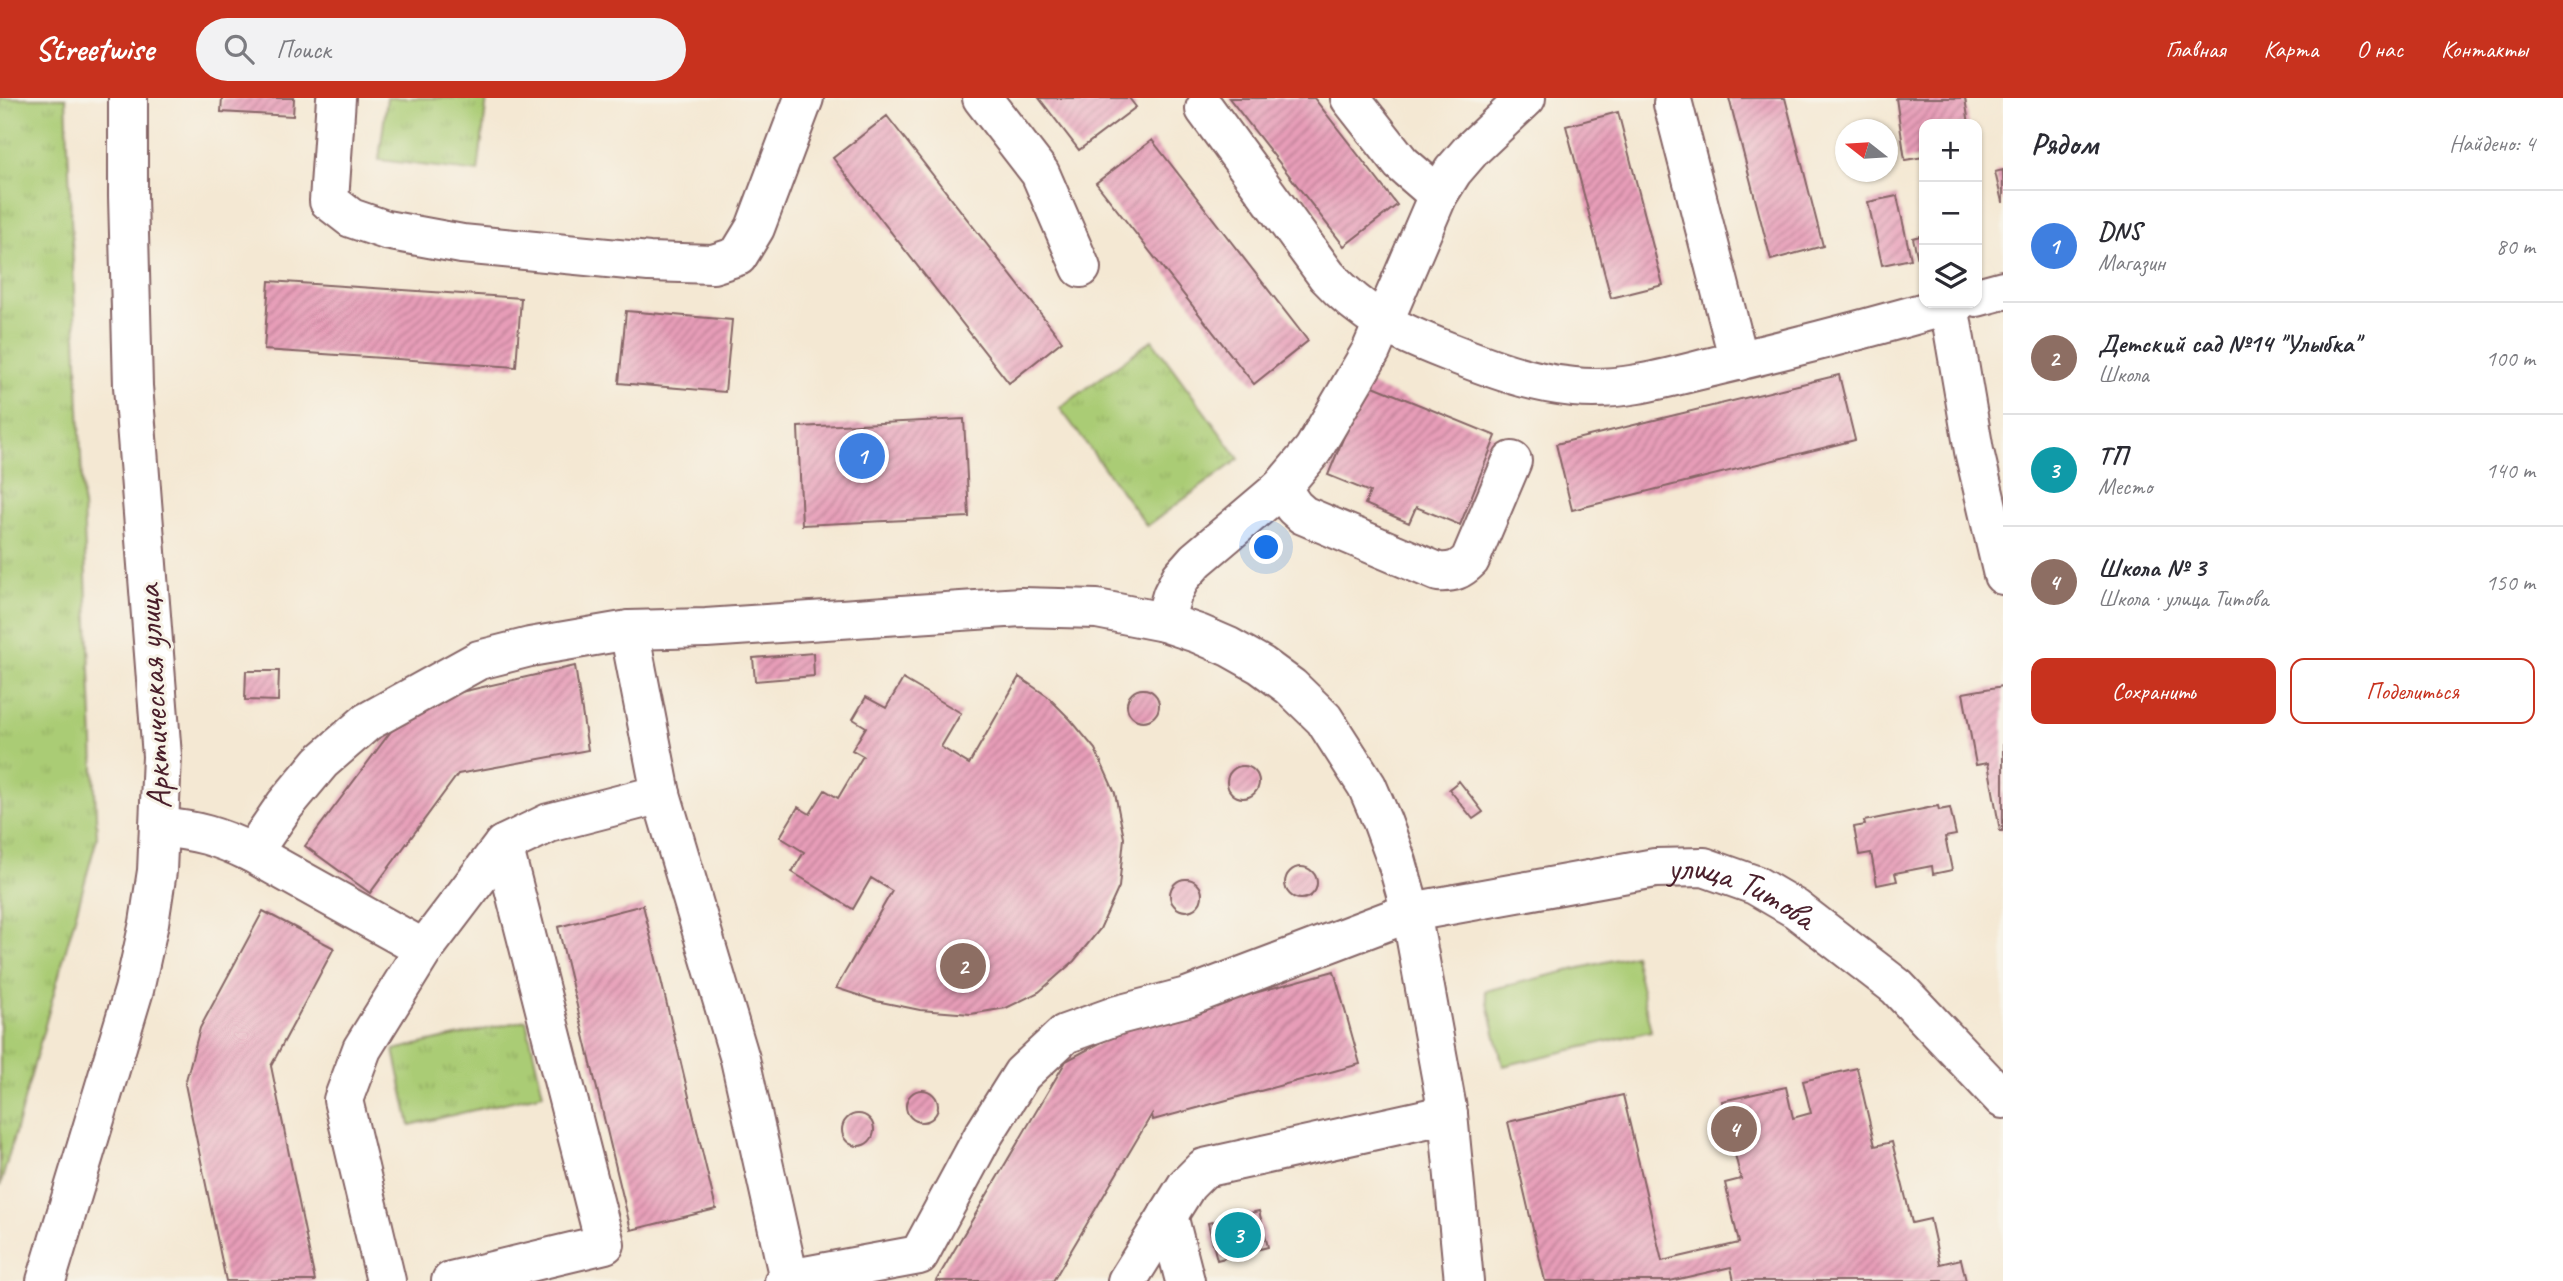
<!DOCTYPE html>
<html lang="ru">
<head>
<meta charset="utf-8">
<style>
  body { margin:0; font-family:Caveat,sans-serif; background:#f2f2f3; color:#2b2b33 }
  .controls { position:absolute; right:21px; top:21px; display:grid; overflow:hidden; border-radius:14px; box-shadow:0 2px 5px #0004 }
  .controls button { width:63px; height:63px; display:grid; place-items:center; padding:0; border:0; border-bottom:2px solid #e1e1e2; background:#fff; color:#2b2b33; font:35px sans-serif }
  .compass { position:absolute; left:1835px; top:21px; width:63px; height:63px; border-radius:50%; background:#fff; box-shadow:0 2px 5px #0004; rotate:287deg }
  .you { position:absolute; left:1267px; top:450px; width:24px; height:24px; margin:-18px; border:5px solid #fff; border-radius:50%; background:#1a73e8; box-shadow:0 0 0 10px #1a73e833 }
  .badge { display:grid; place-items:center; width:46px; height:46px; border-radius:50%; background:#c8321e; color:#fff; font-size:23px; font-weight:700 }
  .pin { position:absolute; translate:-50% -50%; border:4px solid #fff; box-shadow:0 2px 7px #0006 }
  .list { margin:0; padding:0; list-style:none }
  h2 { display:flex; justify-content:space-between; align-items:center; height:91px; margin:0; padding:0 28px; font-size:30px }
  h2 small { font-size:23px; font-weight:400; color:#7c7c81 }
  .list li { display:grid; grid-template-columns:46px 1fr auto; gap:21px; align-items:center; box-sizing:border-box; height:112px; padding:0 28px; border-top:2px solid #e1e1e2 }
  .list b { display:block; font-size:26px; white-space:nowrap }
  .list p { margin:0; font-size:23px; white-space:nowrap; color:#7c7c81 }
  .list em { font-size:23px; font-style:normal; color:#7c7c81 }
  .actions { display:flex; gap:14px; padding:21px 28px }
  .actions a { flex:1; padding:16px 0; border:2px solid #c8321e; border-radius:14px; text-align:center; font-size:24px; color:#c8321e }
  .actions .main { background:#c8321e; color:#fff }
  .icon { flex:none; width:38px; height:38px; fill:none; stroke:currentColor; stroke-width:2; stroke-linecap:round; stroke-linejoin:round }
  .map { position:relative; flex:none; width:2003px; height:1183px; overflow:hidden }
  header { display:flex; align-items:center; gap:42px; box-sizing:border-box; height:98px; padding:0 35px; background:#c8321e; color:#fff }
  header strong { font-size:33px }
  nav { display:flex; gap:38px; margin-inline-start:auto; font-size:24px }
  .search { width:490px; height:63px; background:#f2f2f3; display:flex; align-items:center; gap:18px; box-sizing:border-box; padding:0 24px; border-radius:38px; color:#7c7c81; font-size:26px }
  main { display:flex }
  aside { flex:1; background:#fff }
  .map>svg:first-child { display:block }
  .park { fill:url(#park-tufts); stroke:#7a7650; stroke-width:2 }
  .pitch { fill:#aacc74; stroke:#7a7650; stroke-width:2 }
  .building { fill:url(#building-hatch) }
  .lines { fill:none; stroke-linecap:round; stroke-linejoin:round }
  .minor-casing { stroke:#866566; stroke-width:42 }
  .minor { stroke:#fff; stroke-width:38 }
  .labels { text-anchor:middle; stroke-width:6; stroke-linejoin:round; paint-order:stroke }
  .street-label { font-size:35px; fill:#4a1f2b; stroke:#f7f3e8 }
</style>
</head>
<body>
<header>
<strong>Streetwise</strong>
<div class="search"><svg class="icon" aria-label="search" viewBox="0 0 24 24"><circle cx="10" cy="10" r="6"/><path d="M15 15l6 6"/></svg>Поиск</div>
<nav><a>Главная</a><a>Карта</a><a>О нас</a><a>Контакты</a></nav>
</header>
<main>
<div class="map">
<svg width="2003" height="1183" viewBox="0 0 2003 1183">
  <defs>
    <pattern id="park-tufts" width="24" height="20" patternUnits="userSpaceOnUse" patternTransform="scale(1.75)"><rect width="24" height="20" fill="#aacc74"/><path d="M3 7l-1-3M5 7V3M7 7l1-3M15 17l-1-3M17 17v-4M19 17l1-3" fill="none" stroke="#94af65"/></pattern>
    <pattern id="building-hatch" width="6" height="6" patternUnits="userSpaceOnUse" patternTransform="scale(1.75)"><rect width="6" height="6" fill="#e79db8"/><path d="M-1 1l2-2M0 6l6-6M5 7l2-2" fill="none" stroke="#bd7f96"/></pattern>
  </defs>
  <rect width="100%" height="100%" fill="#f7f3e8"/>
  <filter id="ink" filterUnits="userSpaceOnUse"><feTurbulence type="fractalNoise" baseFrequency=".0143" numOctaves="2"/><feDisplacementMap in="SourceGraphic" scale="14" xChannelSelector="R" yChannelSelector="G"/><feConvolveMatrix kernelMatrix="1 2 1 2 8 2 1 2 1" color-interpolation-filters="sRGB"/></filter>
  <filter id="wash" filterUnits="userSpaceOnUse"><feTurbulence type="fractalNoise" baseFrequency=".00686" numOctaves="4" result="noise"/><feDisplacementMap in="SourceGraphic" scale="28" xChannelSelector="R" yChannelSelector="G"/><feGaussianBlur stdDeviation="1.57" result="paint"/><feColorMatrix in="noise" values="0 0 0 0 0 0 0 0 0 0 0 0 0 0 0 0 0 1.4 0 .05"/><feComposite in="paint" operator="in"/></filter>
  <g filter="url(#wash)">
    <rect width="100%" height="100%" fill="#f4e8d3"/>
    <!-- park -->
    <path class="park" d="M0,0h66l31,740 -97,349z
      M387,0h100l-9,74 -99,-12z
      M1152,242l87,119 -92,67 -87,-118z
      M526,922l17,74 -133,31 -16,-75z"/>
    <!-- pitch -->
    <path class="pitch" d="M1634,857l17,76 -148,35 -18,-75z"/>
    <g id="blocks">
      <!-- building -->
      <path class="building" d="M222,0h72l-1,18 -72,-4z
        M1039,0h90l7,9 -57,43z
        M1229,0h85l83,107 -53,41z
        M1729,0h56l38,148 -52,14z
        M1896,0h69l4,26h-45v33l-19,3z
        M1618,14l45,173 -52,13 -45,-172z
        M887,18l175,225 -53,42 -176,-225z
        M1152,42l156,201 -54,43 -158,-201z
        M2003,72v32h-1l-7,-30z
        M1897,98l14,63 -29,6 -14,-63z
        M1924,137v32l-4,1 -7,-30z
        M269,183l252,17 -5,69 -252,-17z
        M626,213l106,9 -7,72 -106,-9z
        M1839,277l16,65 -283,70 -16,-66z
        M1366,285l130,53 -36,89 -44,-18 -7,16 -44,-19 5,-12 -42,-17z
        M964,321l5,98 -167,8 -4,-98z
        M813,555l1,23 -59,5 -2,-23z
        M575,568l13,84 -130,24 -88,119 -65,-47 87,-116 47,-33z
        M246,573h33l-1,30 -33,-1z
        M1019,579l28,19 23,23 25,30 20,44 9,45 -5,49 -19,42 -26,32 -35,31 -33,16 -35,6 -51,-4 -44,-9 -40,-13 56,-97 -21,-13 -18,31 -61,-37 12,-20 -24,-15 18,-30 12,7 15,-24 13,8 25,-42 -11,-6 14,-23 -13,-8 13,-22 20,11 17,-29 58,34 -20,34 28,17z
        M2003,588v145h-3l-12,-68 -12,2 -13,-72z
        M1127 607a16 16 0 1 1 32 0a16 16 0 1 1-32 0Z
        M1227 684a16 16 0 1 1 32 0a16 16 0 1 1-32 0Z
        M1459,683l24,31 -10,7 -24,-30z
        M1938,708l1,4 11,-2 6,27 -11,2 7,33 -19,4 -1,-8 -37,7 2,8 -20,4 -6,-32 -12,2 -5,-28 11,-2 -1,-4z
        M1285 785a16 16 0 1 1 32 0a16 16 0 1 1-32 0Z
        M1170 797a16 16 0 1 1 32 0a16 16 0 1 1-32 0Z
        M643,807l73,304 -85,21 -73,-303z
        M263,813l71,37 -63,118 44,215h-89l-41,-197 15,-56z
        M1334,873l26,93 -207,56 -1,-6 -99,167h-117l130,-220 62,-33z
        M1857,970l18,78 17,-4 20,81 18,-4 10,45 21,-5 5,22h-232l-3,-14 -61,14h-125l-37,-159 115,-27 39,166 77,-18 -14,-60 16,-4 -19,-78 64,-14 7,31 18,-5 -8,-32z
        M906 1008a16 16 0 1 1 32 0a16 16 0 1 1-32 0Z
        M842 1032a16 16 0 1 1 32 0a16 16 0 1 1-32 0Z
        M1259,1113l9,36 -51,13 -9,-37z"/>
    </g>
  </g>
  <g filter="url(#ink)">
    <use href="#blocks" fill-opacity="0" stroke="#866566" stroke-width="2"/>
    <g class="lines">
      <!-- minor casing -->
      <g class="minor-casing">
        <g id="minor">
          <path d="M336,0l-7,103 22,17 35,12 76,14 187,18 64,2 25,-8 17,-28 49,-130"/>
          <path d="M982,0l58,75 41,95"/>
          <path d="M1350,0l51,65 37,32"/>
          <path d="M1673,6l66,257"/>
          <path d="M1205,11l122,167c38,41 69,55 120,75 41,16 83,32 127,36 48,5 96,-10 142,-21 81,-19 161,-40 241,-63"/>
          <path d="M1977,199l26,-7"/>
          <path d="M1949,207l25,146 29,124"/>
          <path d="M1281,390l13,19 9,8 135,57c15,1 22,-2 32,-12l42,-99"/>
          <path d="M1164,524l8,-27 9,-18 15,-17 85,-72 32,-38 58,-99 67,-156 15,-24 19,-22 54,-51"/>
          <path d="M629,532l32,164 79,265 49,220 -5,2"/>
          <path d="M159,729c39,4 58,9 93,26l33,-48 36,-43 46,-40 112,-62 51,-13 99,-17 77,-2 315,-21 76,2 67,13 35,12 30,13 32,18 30,22 33,32 43,67 15,35 15,41 14,50 37,202 16,167"/>
          <path d="M252,755l172,96 -62,100 -19,51 43,181"/>
          <path d="M424,851l79,-104 46,-22 112,-29"/>
          <path d="M1168,1117l17,66"/>
          <path id="s1" d="M789,1181l130,-24 64,-119 39,-62 43,-40 53,-19 69,-18 224,-85 244,-44 49,-1 51,18 41,24 101,78 106,112"/>
          <path d="M46,1183l88,-291 15,-67 8,-52 5,-115 -29,-370 -5,-190v-98"/>
          <path d="M451,1183l154,-37 -102,-399"/>
          <path d="M1127,1183l60,-96 17,-17 244,-54"/>
        </g>
      </g>
      <!-- minor -->
      <use href="#minor" class="minor"/>
    </g>
  </g>
  <g class="labels">
    <!-- street labels -->
    <g class="street-label">
      <text transform="translate(153 599) rotate(-93)" y="12">Арктическая улица</text>
      <text dy="12" stroke="none"><textPath href="#s1" startOffset="1106">улица Титова</textPath></text>
    </g>
  </g>
</svg>
<div class="controls">
<button>+</button>
<button>−</button>
<button><svg class="icon" aria-label="layers" viewBox="0 0 24 24"><path d="M12 4l9 5-9 5-9-5zM3 14l9 5 9-5"/></svg></button>
</div>
<svg class="compass" viewBox="-18 -18 36 36"><path d="M0-13l5 13h-10z" fill="#e53935"/><path d="M0 13l5-13h-10z" fill="#7c7c81"/></svg>
<div class="you"></div>
<div class="pin badge" style="left:862px;top:358px;background:#3f7fe0">1</div>
<div class="pin badge" style="left:963px;top:868px;background:#8d6e63">2</div>
<div class="pin badge" style="left:1238px;top:1137px;background:#0f9aa8">3</div>
<div class="pin badge" style="left:1734px;top:1031px;background:#8d6e63">4</div>
</div>
<aside>
<h2>Рядом<small>Найдено: 4</small></h2>
<ul class="list">
<li><span class="badge" style="background:#3f7fe0">1</span><div><b>DNS</b><p>Магазин</p></div><em>80 m</em></li>
<li><span class="badge" style="background:#8d6e63">2</span><div><b>Детский сад №14 &quot;Улыбка&quot;</b><p>Школа</p></div><em>100 m</em></li>
<li><span class="badge" style="background:#0f9aa8">3</span><div><b>ТП</b><p>Место</p></div><em>140 m</em></li>
<li><span class="badge" style="background:#8d6e63">4</span><div><b>Школа № 3</b><p>Школа · улица Титова</p></div><em>150 m</em></li>
</ul>
<div class="actions"><a class="main">Сохранить</a><a>Поделиться</a></div>
</aside>
</main>
</body>
</html>
